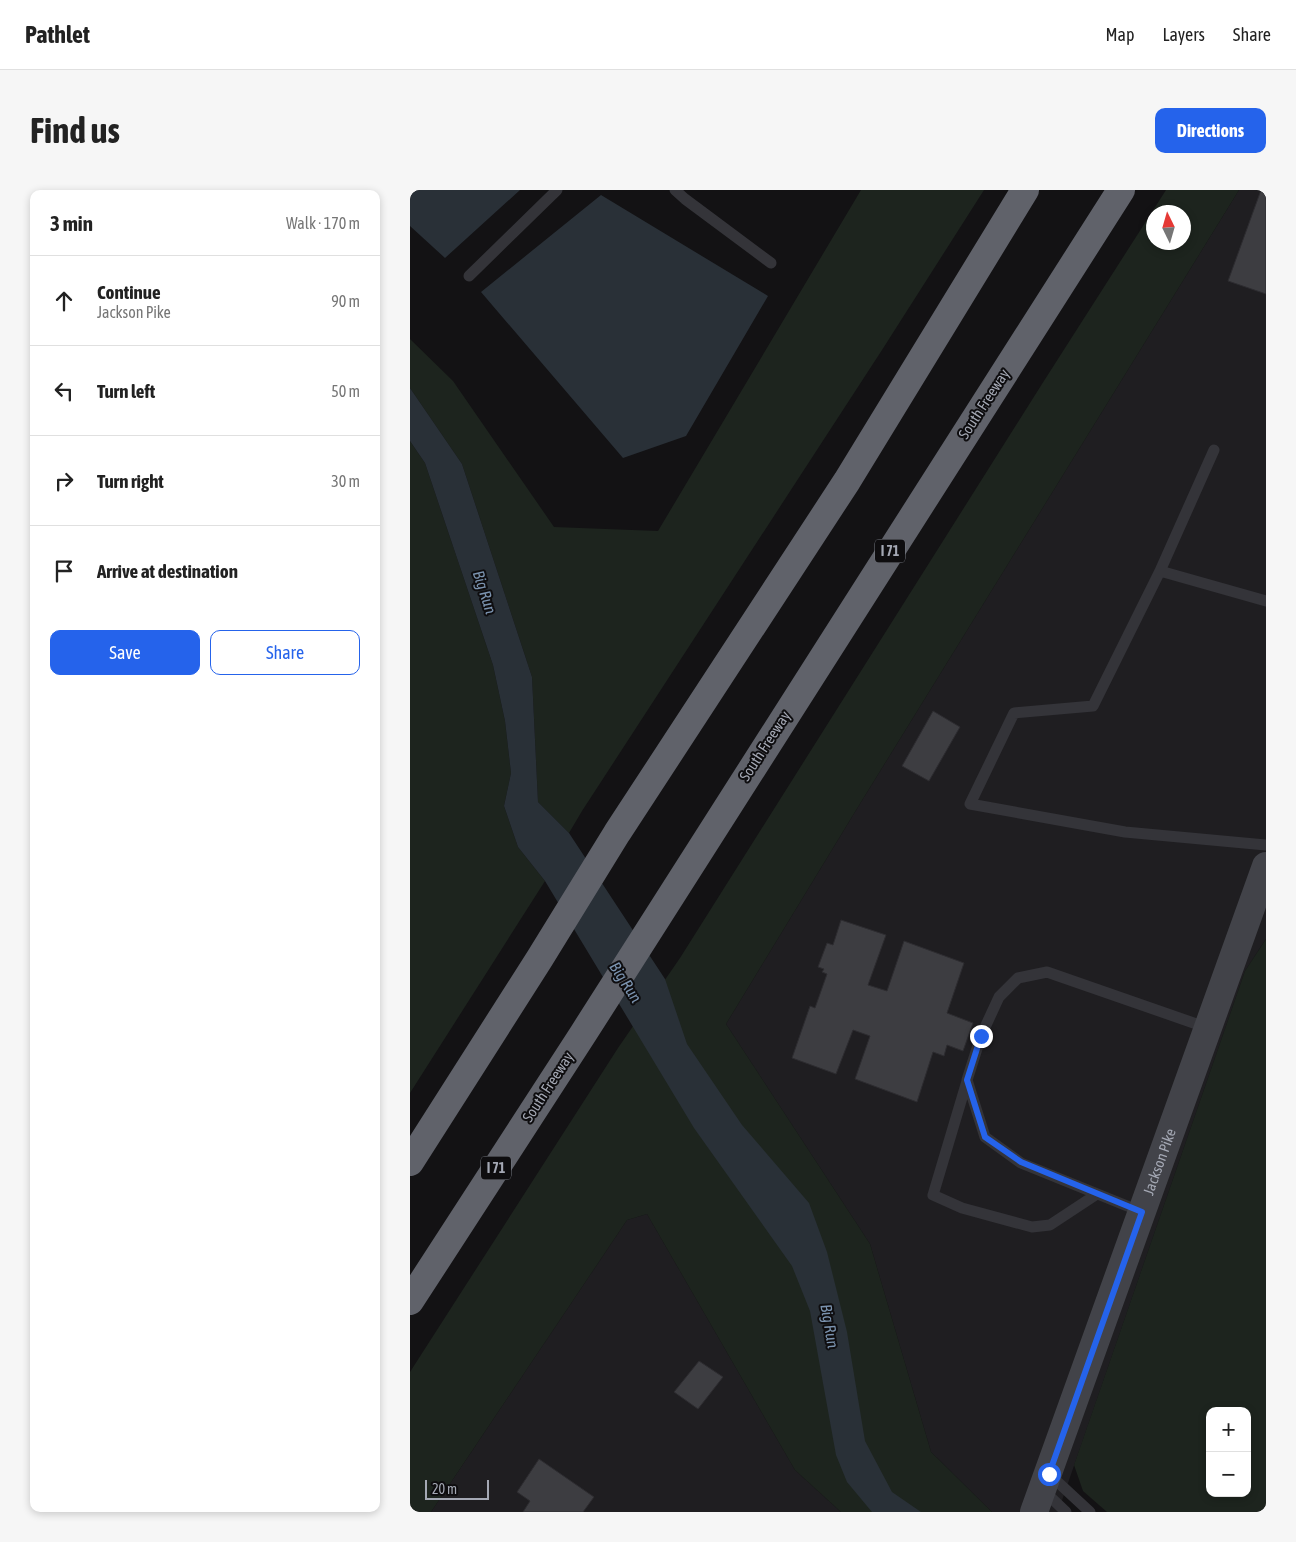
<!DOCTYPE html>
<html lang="en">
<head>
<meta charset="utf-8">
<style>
  body { margin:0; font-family:"Asap Condensed",sans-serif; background:#f6f6f6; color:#222 }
  .controls { position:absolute; right:15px; bottom:15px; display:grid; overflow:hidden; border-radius:10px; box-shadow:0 2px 8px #0003 }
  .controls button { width:45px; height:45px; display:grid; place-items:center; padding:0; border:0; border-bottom:1px solid #e0e0e0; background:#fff; color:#222; font:25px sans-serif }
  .compass { position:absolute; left:736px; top:15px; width:45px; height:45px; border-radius:50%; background:#fff; box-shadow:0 2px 8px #0003; rotate:355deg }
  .scale { position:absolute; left:15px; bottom:12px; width:64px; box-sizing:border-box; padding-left:5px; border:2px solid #a4a8b4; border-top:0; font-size:14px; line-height:18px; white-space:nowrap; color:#a4a8b4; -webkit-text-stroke:4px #0e0d0f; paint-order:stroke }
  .stop { position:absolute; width:15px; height:15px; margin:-11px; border:4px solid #2563eb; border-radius:50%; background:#fff }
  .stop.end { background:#2563eb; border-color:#fff; box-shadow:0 1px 5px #0008 }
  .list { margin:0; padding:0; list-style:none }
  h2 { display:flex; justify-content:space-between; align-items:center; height:65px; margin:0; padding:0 20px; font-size:21px }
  h2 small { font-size:16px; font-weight:400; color:#767676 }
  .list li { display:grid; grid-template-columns:32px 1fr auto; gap:15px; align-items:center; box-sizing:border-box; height:90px; padding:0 20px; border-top:1px solid #e0e0e0 }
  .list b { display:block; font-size:19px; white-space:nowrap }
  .list p { margin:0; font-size:16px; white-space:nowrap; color:#767676 }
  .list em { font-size:16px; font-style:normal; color:#767676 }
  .actions { display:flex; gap:10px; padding:15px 20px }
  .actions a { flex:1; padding:11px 0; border:1px solid #2563eb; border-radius:10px; text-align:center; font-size:18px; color:#2563eb }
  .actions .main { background:#2563eb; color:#fff }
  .icon { flex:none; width:28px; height:28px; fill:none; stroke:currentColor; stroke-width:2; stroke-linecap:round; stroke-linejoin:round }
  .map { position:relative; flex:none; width:856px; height:1322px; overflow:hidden; border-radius:10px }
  header { display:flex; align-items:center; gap:30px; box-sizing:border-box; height:70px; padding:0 25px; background:#fff; border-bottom:1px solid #e0e0e0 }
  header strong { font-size:24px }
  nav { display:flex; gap:28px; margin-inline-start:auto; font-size:18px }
  .intro { display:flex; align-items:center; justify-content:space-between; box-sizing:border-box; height:120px; padding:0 30px }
  h1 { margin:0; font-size:35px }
  .button { padding:12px 22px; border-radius:10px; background:#2563eb; color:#fff; font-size:18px; font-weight:700 }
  main { display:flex; gap:30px; padding:0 30px }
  aside { flex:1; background:#fff; border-radius:10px; box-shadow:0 2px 8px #0003 }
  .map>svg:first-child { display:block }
  .built { fill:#1f1e21 }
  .green { fill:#1d241e; fill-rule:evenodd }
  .water { fill:#293037 }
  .building { fill:#3d3d41; stroke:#2d2c30 }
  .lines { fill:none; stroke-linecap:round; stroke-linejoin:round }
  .lane { stroke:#343439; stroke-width:11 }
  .secondary { stroke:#424349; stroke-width:28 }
  .highway { stroke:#60626a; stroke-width:28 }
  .route { stroke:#2563eb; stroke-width:6 }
  .labels { text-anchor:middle; stroke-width:4; stroke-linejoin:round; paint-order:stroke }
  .shield { fill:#0e0d0f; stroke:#777a82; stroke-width:1 }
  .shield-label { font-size:14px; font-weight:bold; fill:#a4a8b4 }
  .street-label { font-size:15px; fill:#a4a8b4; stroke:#0e0d0f }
  .water-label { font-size:16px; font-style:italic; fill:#7b93af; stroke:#0e0d0f }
</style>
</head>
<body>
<header>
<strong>Pathlet</strong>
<nav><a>Map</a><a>Layers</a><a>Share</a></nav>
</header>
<div class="intro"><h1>Find us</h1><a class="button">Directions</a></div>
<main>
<aside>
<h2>3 min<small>Walk · 170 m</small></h2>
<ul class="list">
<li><svg class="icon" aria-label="ahead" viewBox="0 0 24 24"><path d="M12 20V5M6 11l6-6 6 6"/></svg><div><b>Continue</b><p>Jackson Pike</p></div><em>90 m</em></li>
<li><svg class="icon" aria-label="left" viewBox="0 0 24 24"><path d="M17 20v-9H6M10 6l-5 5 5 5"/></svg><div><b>Turn left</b></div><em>50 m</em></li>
<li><svg class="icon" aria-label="right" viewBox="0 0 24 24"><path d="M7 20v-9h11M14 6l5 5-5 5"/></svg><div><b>Turn right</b></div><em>30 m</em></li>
<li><svg class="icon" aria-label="arrive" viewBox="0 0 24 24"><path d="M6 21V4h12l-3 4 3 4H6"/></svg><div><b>Arrive at destination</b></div></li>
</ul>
<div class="actions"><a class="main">Save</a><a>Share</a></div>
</aside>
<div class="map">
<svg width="856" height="1322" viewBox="0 0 856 1322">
  <rect width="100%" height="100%" fill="#131214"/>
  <!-- built -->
  <path class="built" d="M829,0h27v749l-21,32 -187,541h-66l-61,-60 -61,-208 -144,-220 135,-222z
    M237,1024l148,256 46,42h-410l196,-292z"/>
  <!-- green -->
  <path class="green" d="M451,0h123l-102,160 -300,461 -13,22 -31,-31 -6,-125 -70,-213 -52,-76v-49l43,42 101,146 104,4z
    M756,0h73l-378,612 -135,222 144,220 61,208 61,60h-151l-46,-42 -148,-256 -20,6 -196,292h-21v-140l208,-324 62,-90 362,-574zM744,22h30v30h-30z
    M0,251l15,22 68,202 12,56 6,52 -7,33 14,41 27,34 -135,212z
    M856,749v573h-159l-24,-21 -9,-26 171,-494zM800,1221h37v82h-37z"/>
  <!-- water -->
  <path class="water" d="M0,0h110l-75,68 -35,-32z
    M191,5l167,101 -82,140 -63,22 -142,-166z
    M0,198l52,76 70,213 6,125 31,31 96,146 22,65 55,81 67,78 18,49 20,80 18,109 27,51 29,20h-49l-25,-30 -11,-27 -26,-144 -18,-45 -98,-138 -149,-247 -27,-34 -14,-41 7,-33 -6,-52 -12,-56 -68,-202 -15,-22z"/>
  <!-- building -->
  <path class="building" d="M851,0h5v104l-38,-13z
    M523,521l27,16 -31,54 -27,-15z
    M431,730l45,15 -18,50 19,6 17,-50 60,22 -17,50 26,10 -10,28 -16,-6 -3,11 -11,-4 -16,50 -62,-23 15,-43 -17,-6 -17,44 -44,-16 18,-52 5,2 12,-34 -5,-2 2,-3 -6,-2 9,-24 6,2z
    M289,1171l24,16 -25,32 -24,-17z
    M129,1269l55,38 -11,15h-60l7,-11 -13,-9z"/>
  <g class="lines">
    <!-- lane -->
    <path class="lane" d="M265,0l10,9 86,64
      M59,86l88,-86
      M804,260l-54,121 106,30
      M750,381l-67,135 -79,7 -44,91 155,28 141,13
      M557,891l-34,114 29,13 70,19 18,-2 47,-31
      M732,1022l-121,-49 -36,-26 -18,-57 14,-44 18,-39 19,-19 29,-6 161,56
      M639,1284l41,38
      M633,1300l23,22"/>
    <!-- secondary -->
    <path class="secondary" id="s1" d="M624,1322l232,-646"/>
    <!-- highway -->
    <path class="highway" d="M0,972l130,-204 77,-125 230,-352 178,-291
      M0,1111l173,-267 538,-844"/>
  </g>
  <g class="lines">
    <!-- route -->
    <path class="route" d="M571,846l-14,44 18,57 36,25 121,50 -93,262"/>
  </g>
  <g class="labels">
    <!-- shield labels -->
    <g class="shield">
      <rect x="465" y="349.5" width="30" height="23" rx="4"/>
      <rect x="71" y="966.5" width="30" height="23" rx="4"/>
    </g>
    <g class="shield-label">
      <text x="480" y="366">I 71</text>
      <text x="86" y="983">I 71</text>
    </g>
    <!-- street labels -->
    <g class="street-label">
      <text transform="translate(574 214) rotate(-57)" y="5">South Freeway</text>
      <text transform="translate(355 556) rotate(-57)" y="5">South Freeway</text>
      <text transform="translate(138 897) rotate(-57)" y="5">South Freeway</text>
      <text dy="5" stroke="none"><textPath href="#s1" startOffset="372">Jackson Pike</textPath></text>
    </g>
    <!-- water labels -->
    <g class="water-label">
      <text transform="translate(75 402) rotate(72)" y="6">Big Run</text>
      <text transform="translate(216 792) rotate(57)" y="6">Big Run</text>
      <text transform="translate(420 1136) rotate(80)" y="6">Big Run</text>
    </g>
  </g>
</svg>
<div class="controls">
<button>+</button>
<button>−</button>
</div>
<svg class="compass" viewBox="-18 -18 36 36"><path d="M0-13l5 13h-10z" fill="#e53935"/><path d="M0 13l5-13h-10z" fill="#767676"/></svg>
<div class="scale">20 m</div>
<div class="stop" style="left:639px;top:1284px"></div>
<div class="stop end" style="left:571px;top:846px"></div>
</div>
</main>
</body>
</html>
